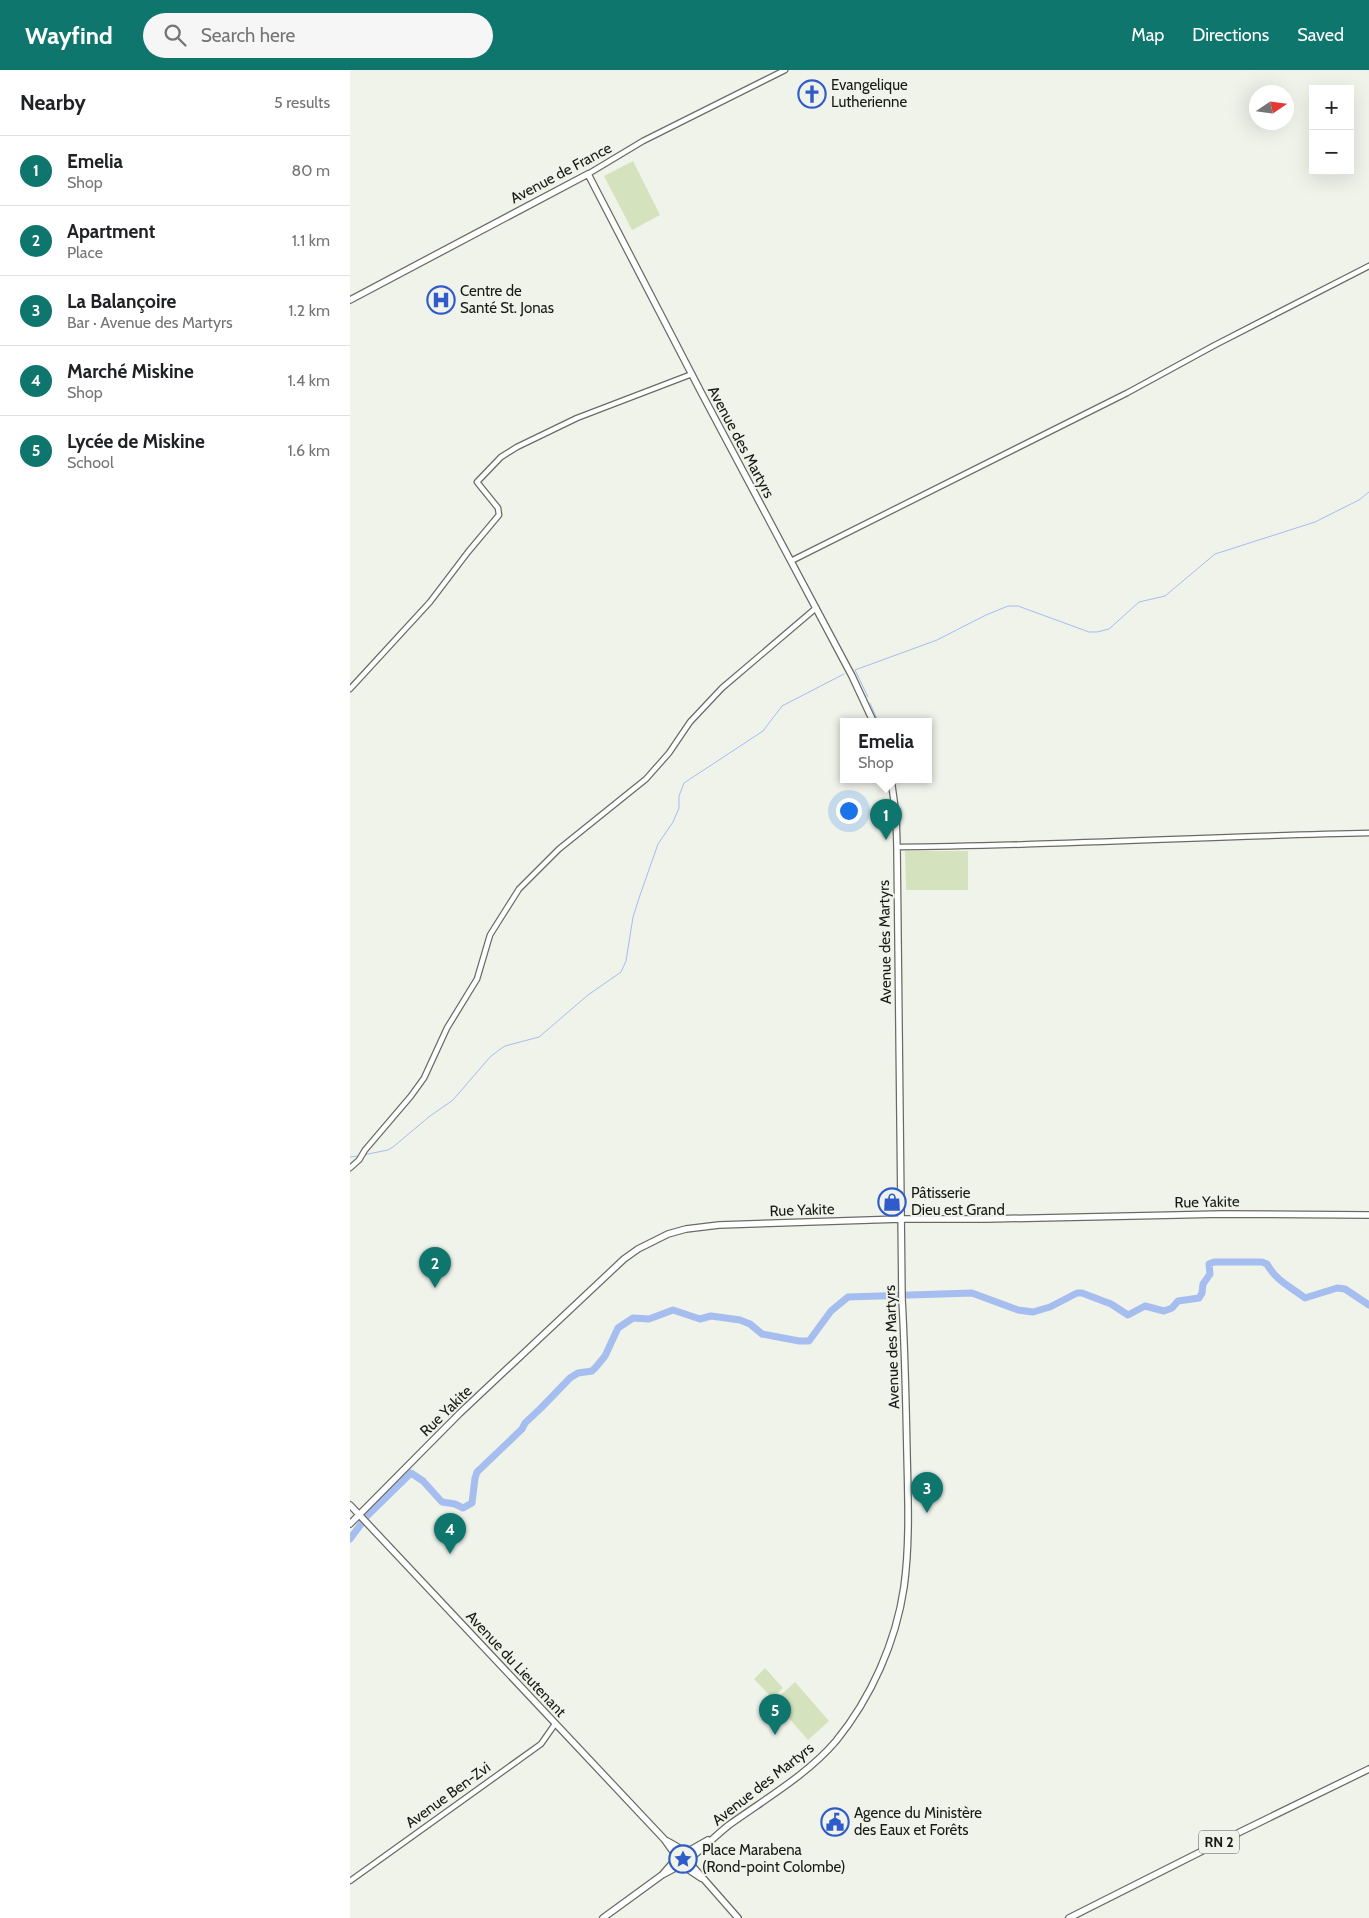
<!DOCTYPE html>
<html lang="en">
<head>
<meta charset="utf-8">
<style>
  body { margin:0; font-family:Cabin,sans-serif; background:#f6f6f6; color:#202124 }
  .controls { position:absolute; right:15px; top:15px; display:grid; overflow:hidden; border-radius:0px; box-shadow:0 5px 20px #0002 }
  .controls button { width:45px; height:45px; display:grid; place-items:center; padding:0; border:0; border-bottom:1px solid #e0e0e0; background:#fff; color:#202124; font:25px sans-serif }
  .compass { position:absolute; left:899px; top:15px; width:45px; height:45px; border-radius:50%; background:#fff; box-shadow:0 5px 20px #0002; rotate:77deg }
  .you { position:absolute; left:498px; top:740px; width:18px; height:18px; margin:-12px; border:4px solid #fff; border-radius:50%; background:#1a73e8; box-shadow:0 0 0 8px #1a73e833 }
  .badge { display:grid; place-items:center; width:32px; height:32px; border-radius:50%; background:#0f766e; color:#fff; font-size:16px; font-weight:700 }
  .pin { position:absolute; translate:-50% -41px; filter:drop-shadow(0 1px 2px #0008) }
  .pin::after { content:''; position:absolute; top:26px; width:18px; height:15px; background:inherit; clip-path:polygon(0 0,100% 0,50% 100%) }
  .popup { position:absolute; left:490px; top:648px; width:92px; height:65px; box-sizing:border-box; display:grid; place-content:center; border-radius:0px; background:#fff; filter:drop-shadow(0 1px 4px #0005); font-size:16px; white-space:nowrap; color:#757577 }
  .popup b { font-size:19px; color:#202124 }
  .popup::after { content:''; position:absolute; left:50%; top:100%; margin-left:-10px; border:10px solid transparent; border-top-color:#fff }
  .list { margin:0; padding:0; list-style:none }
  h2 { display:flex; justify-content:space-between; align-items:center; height:65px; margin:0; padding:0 20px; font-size:21px }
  h2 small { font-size:16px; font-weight:400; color:#757577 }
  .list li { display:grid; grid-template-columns:32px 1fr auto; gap:15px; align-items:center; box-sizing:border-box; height:70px; padding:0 20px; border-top:1px solid #e0e0e0 }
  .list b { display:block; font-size:19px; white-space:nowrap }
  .list p { margin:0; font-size:16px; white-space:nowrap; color:#757577 }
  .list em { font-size:16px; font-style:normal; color:#757577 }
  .icon { flex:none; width:28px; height:28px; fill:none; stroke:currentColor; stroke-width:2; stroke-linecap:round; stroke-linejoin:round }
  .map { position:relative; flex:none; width:1019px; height:1848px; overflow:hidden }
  header { display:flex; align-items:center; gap:30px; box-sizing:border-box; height:70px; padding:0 25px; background:#0f766e; color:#fff }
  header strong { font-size:24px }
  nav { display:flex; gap:28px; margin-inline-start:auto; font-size:18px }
  .search { width:350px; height:45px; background:#f6f6f6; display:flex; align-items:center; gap:12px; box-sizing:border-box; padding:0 18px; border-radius:28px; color:#757577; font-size:19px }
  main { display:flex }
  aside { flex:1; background:#fff }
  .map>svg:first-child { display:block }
  .green { fill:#d4e3bd }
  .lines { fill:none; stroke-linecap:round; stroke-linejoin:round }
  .stream { stroke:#a6bdef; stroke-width:1 }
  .river { stroke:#a6bdef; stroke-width:7 }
  .minor-casing { stroke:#696c64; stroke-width:7 }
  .major-casing { stroke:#696c64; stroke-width:8 }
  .minor { stroke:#fff; stroke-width:4.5 }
  .major { stroke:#fff; stroke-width:5.5 }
  .labels { text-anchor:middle; stroke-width:4; stroke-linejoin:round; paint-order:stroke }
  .shield { fill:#eff3ea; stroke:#585b56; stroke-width:1 }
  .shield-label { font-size:14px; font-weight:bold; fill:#181a16 }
  .poi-label { font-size:15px; fill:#181a16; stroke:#eff3ea; text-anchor:start }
  .street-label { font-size:15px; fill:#181a16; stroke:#eff3ea }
</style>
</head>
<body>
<header>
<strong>Wayfind</strong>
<div class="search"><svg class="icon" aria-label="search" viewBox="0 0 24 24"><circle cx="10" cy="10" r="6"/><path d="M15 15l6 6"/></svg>Search here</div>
<nav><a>Map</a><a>Directions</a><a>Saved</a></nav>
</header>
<main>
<aside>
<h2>Nearby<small>5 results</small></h2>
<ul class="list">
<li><span class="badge">1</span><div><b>Emelia</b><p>Shop</p></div><em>80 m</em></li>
<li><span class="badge">2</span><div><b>Apartment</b><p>Place</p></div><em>1.1 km</em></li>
<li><span class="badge">3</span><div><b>La Balançoire</b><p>Bar · Avenue des Martyrs</p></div><em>1.2 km</em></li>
<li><span class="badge">4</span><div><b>Marché Miskine</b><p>Shop</p></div><em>1.4 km</em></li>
<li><span class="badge">5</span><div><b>Lycée de Miskine</b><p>School</p></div><em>1.6 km</em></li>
</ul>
</aside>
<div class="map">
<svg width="1019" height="1848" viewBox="0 0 1019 1848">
  <rect width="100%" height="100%" fill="#eff3ea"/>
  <!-- green -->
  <path class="green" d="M283,91l27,54 -28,15 -28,-54z
    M555,781h63v39h-62z
    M415,1598l18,20 -11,10 -18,-19z
    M445,1612l34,39 -21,19 -34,-39z"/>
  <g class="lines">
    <!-- stream -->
    <path class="stream" d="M518,627l-13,-27 82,-30 49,-25 22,-9h10l71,26h8l12,-3 30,-27 26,-6 50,-42 100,-32 44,-22 10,-8
      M520,633l8,18
      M13,1085l25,-5 5,-3 37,-31 23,-16 37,-43 9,-7 6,-4 34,-9 49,-42 33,-23 5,-11 7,-44 6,-19 19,-54 15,-22 6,-14v-12l5,-13 79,-52 19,-25 62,-32
      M0,1087l9,-1"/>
    <!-- river -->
    <path class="river" d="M0,1469l17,-23 44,-43 12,8 19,21 13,2 8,4 9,-5 3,-25 2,-6 45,-43 3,-6 16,-15 29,-30 8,-5 14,-2 4,-4 9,-11 13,-28 15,-10 16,1 24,-9 27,9 11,-3 29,4 10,4 12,10 37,7h10l22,-30 17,-14 124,-4 46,17 15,2 17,-5 27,-14h5l29,11 17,11 17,-9 19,5 8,-3 6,-7 21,-3 3,-5 1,-9 7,-10 -1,-10 5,-2h48l5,2c9,17 24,23 38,34l32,-10 8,1 24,16"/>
    <!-- minor casing -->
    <g class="minor-casing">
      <path id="minor" d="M238,104l55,-33 142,-71
        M441,491l336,-168 88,-48 154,-79
        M0,619l80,-87 38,-50 31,-37 -1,-7 -21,-26 24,-25 16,-10 60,-29 115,-44
        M547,777c157,-1 315,-11 472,-14
        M0,1098l9,-8 6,-10 46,-54 13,-18 23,-50 30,-49 13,-44 29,-46 40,-40 87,-70 23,-26 21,-31 32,-34 94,-80
        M0,1811l191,-137 14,-20"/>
    </g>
    <!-- major casing -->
    <g class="major-casing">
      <path id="major" d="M0,230l238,-126 114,220 150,282 21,45
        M0,1435l314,334 12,17
        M0,1454l110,-111 164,-154 14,-10 30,-15 18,-5 33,-4 182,-6h86l236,-5 146,1
        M315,1770c8,4 22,11 23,20
        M335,1783l23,-13
        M339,1789c14,-10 26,-23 40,-34 36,-26 78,-50 107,-84 35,-43 60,-99 68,-154 6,-44 4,-89 3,-133 -1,-52 -2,-103 -5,-155l-5,-452 -1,-32 -5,-36
        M338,1791l50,57
        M332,1796l-4,-2 -2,-5 2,-5 5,-1
        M333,1796l18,12
        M312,1805l14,-16
        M253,1848l59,-43 19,-10
        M719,1848l175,-88 125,-61"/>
    </g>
    <!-- minor -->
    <use href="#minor" class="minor"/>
    <!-- major -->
    <use href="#major" class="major"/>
  </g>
  <!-- icons -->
  <defs>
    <g id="church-ring" transform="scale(1.4375)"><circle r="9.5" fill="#eff3ea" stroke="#305ccb" stroke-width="1.5"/><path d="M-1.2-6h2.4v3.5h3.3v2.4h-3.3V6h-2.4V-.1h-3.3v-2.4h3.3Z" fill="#305ccb"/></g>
    <g id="hospital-ring" transform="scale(1.4375)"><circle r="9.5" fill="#eff3ea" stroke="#305ccb" stroke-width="1.5"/><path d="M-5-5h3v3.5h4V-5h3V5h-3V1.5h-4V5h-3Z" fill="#305ccb"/></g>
    <g id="shop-ring" transform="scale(1.4375)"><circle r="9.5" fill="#eff3ea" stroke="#305ccb" stroke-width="1.5"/><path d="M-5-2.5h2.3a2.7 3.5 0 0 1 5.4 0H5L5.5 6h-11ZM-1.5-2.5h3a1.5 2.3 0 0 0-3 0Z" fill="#305ccb"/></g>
    <g id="civic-ring" transform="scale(1.4375)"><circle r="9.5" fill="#eff3ea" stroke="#305ccb" stroke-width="1.5"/><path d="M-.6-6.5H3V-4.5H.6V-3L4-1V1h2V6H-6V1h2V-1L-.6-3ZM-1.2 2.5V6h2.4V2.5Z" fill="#305ccb"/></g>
    <g id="sight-ring" transform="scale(1.4375)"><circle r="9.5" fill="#eff3ea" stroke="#305ccb" stroke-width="1.5"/><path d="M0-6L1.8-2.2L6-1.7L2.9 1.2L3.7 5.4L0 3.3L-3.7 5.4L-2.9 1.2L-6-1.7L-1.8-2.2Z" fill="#305ccb"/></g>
  </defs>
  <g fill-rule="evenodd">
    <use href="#church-ring" x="462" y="24"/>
    <use href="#hospital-ring" x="91" y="230"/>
    <use href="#shop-ring" x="542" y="1132"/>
    <use href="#civic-ring" x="485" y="1752"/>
    <use href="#sight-ring" x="333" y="1789"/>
  </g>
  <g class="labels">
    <!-- shield labels -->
    <rect class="shield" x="849" y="1760.5" width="40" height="23" rx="4"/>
    <g class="shield-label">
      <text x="869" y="1777">RN 2</text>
    </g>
    <!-- poi labels -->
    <g class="poi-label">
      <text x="481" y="20">Evangelique<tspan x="481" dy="17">Lutherienne</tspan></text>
      <text x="110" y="226">Centre de<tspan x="110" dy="17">Santé St. Jonas</tspan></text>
      <text x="561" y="1128">Pâtisserie<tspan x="561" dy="17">Dieu est Grand</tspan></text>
      <text x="504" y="1748">Agence du Ministère<tspan x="504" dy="17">des Eaux et Forêts</tspan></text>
      <text x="352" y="1785">Place Marabena<tspan x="352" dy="17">(Rond-point Colombe)</tspan></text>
    </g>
    <!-- street labels -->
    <g class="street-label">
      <text transform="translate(211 103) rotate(-28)" y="5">Avenue de France</text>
      <text transform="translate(391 372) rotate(62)" y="5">Avenue des Martyrs</text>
      <text transform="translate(535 872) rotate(-91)" y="5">Avenue des Martyrs</text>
      <text transform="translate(857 1132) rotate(-1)" y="5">Rue Yakite</text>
      <text transform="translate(452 1140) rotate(-2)" y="5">Rue Yakite</text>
      <text transform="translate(542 1277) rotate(-92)" y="5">Avenue des Martyrs</text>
      <text transform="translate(96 1341) rotate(-44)" y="5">Rue Yakite</text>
      <text transform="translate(166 1594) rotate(47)" y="5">Avenue du Lieutenant</text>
      <text transform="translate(413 1714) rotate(-38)" y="5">Avenue des Martyrs</text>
      <text transform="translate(98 1725) rotate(-36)" y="5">Avenue Ben-Zvi</text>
    </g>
  </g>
</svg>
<div class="controls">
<button>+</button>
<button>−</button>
</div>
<svg class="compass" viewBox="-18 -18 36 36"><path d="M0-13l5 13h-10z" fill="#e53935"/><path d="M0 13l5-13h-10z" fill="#757577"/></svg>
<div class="you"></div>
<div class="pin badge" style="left:536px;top:770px">1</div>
<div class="popup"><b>Emelia</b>Shop</div>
<div class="pin badge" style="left:85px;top:1218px">2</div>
<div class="pin badge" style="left:577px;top:1443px">3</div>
<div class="pin badge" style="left:100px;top:1484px">4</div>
<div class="pin badge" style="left:425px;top:1665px">5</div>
</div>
</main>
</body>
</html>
